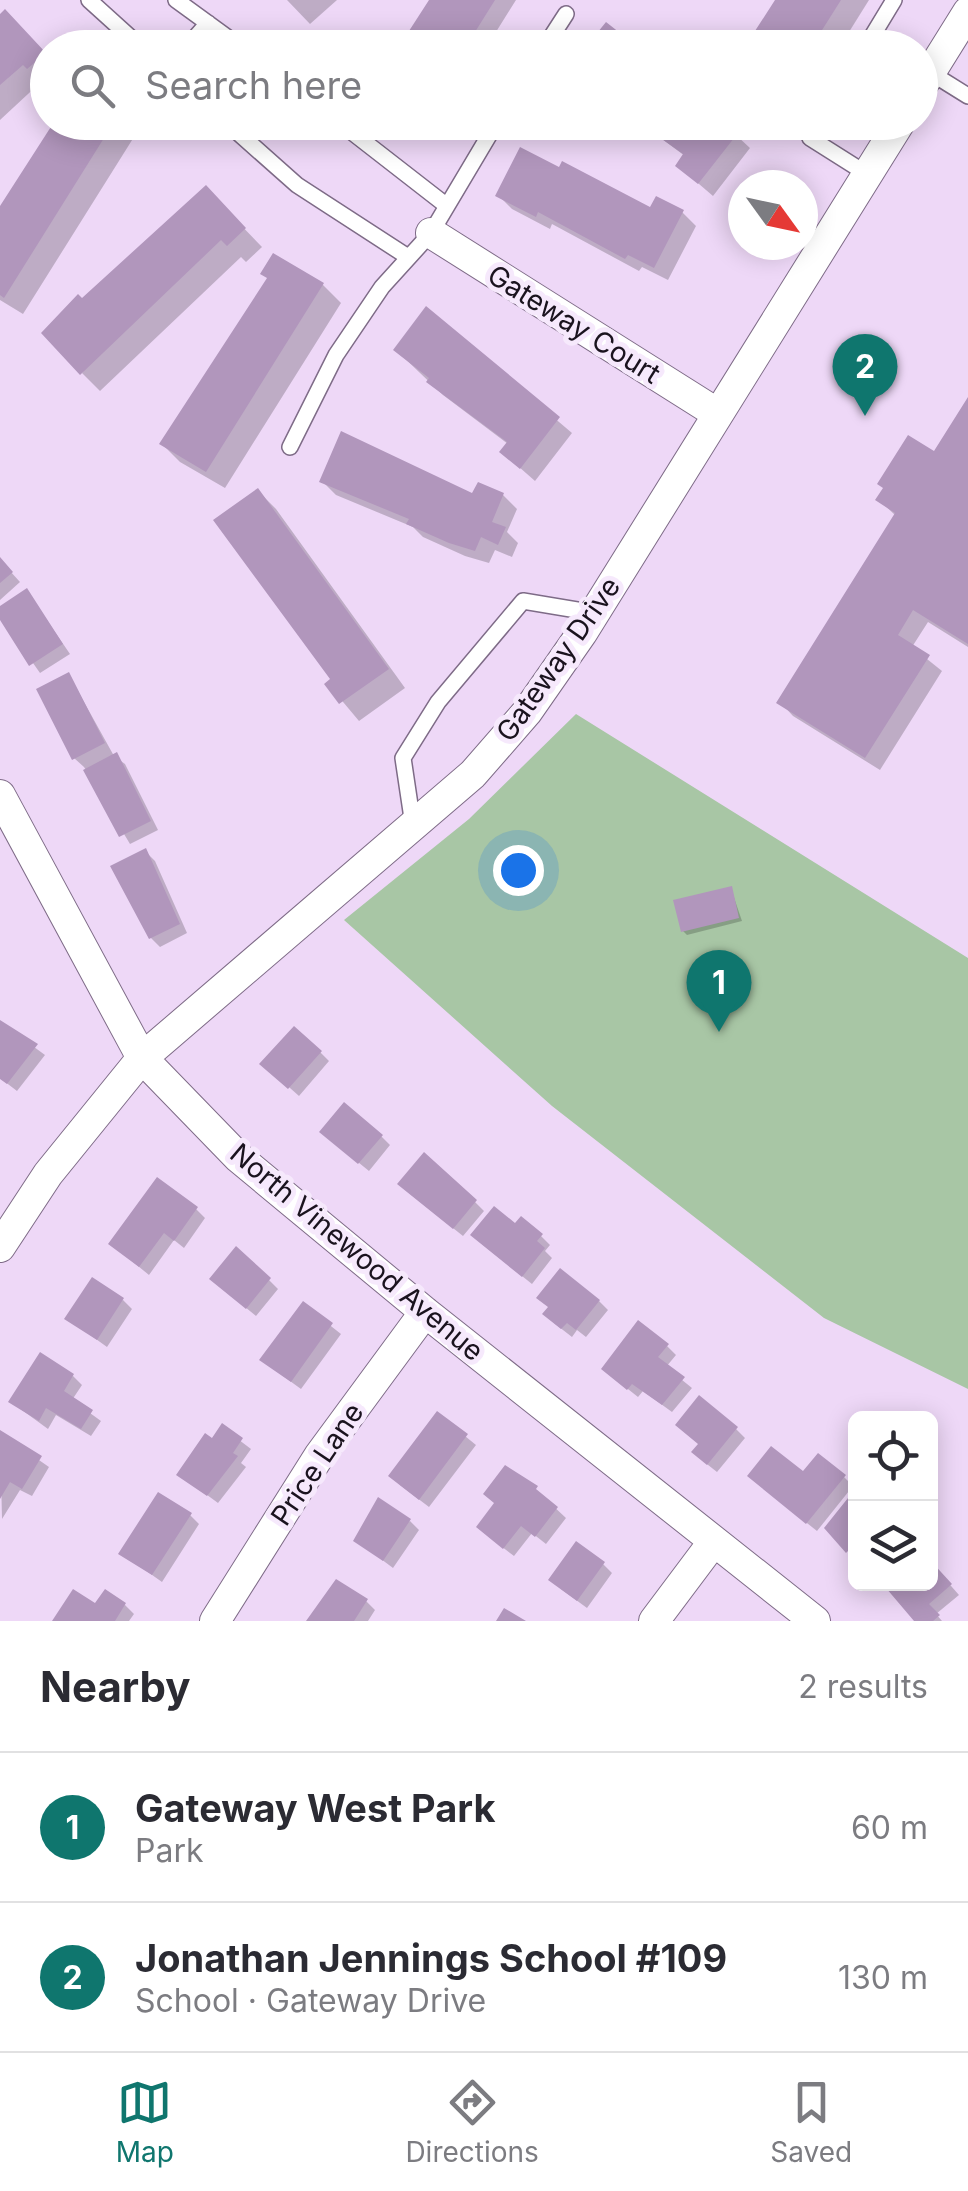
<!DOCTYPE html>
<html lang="en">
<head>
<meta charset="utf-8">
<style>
  body { margin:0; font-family:Inter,sans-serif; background:#f2f2f3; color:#2b2b33 }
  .controls { position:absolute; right:30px; bottom:30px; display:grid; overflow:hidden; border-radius:15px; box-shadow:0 5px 25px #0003 }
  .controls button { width:90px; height:90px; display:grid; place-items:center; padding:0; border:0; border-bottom:2px solid #e1e1e2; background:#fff; color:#2b2b33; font:50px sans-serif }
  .compass { position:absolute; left:728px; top:170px; width:90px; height:90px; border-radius:50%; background:#fff; box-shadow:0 5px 25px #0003; rotate:123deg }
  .you { position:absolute; left:518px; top:870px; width:35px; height:35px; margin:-25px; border:8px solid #fff; border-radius:50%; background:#1a73e8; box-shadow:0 0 0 15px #1a73e833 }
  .badge { display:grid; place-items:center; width:65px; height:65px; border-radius:50%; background:#0f766e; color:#fff; font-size:32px; font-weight:700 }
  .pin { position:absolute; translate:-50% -82px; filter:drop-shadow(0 2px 5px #0008) }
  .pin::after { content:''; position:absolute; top:52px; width:35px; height:30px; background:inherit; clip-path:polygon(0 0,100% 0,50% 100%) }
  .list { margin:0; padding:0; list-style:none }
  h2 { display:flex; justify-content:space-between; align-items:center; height:130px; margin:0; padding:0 40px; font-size:42px }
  h2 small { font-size:32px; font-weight:400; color:#7c7c81 }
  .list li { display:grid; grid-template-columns:65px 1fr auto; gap:30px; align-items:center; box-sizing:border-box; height:150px; padding:0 40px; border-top:2px solid #e1e1e2 }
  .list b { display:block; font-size:38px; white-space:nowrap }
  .list p { margin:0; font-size:32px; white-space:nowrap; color:#7c7c81 }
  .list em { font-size:32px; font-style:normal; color:#7c7c81 }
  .icon { flex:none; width:55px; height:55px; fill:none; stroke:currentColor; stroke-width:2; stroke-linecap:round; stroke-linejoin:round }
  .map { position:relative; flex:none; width:968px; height:1621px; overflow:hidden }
  .search { position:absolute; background:#fff; box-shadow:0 5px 25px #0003; left:30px; right:30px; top:30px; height:110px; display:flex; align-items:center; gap:25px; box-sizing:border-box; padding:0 35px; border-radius:55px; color:#7c7c81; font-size:38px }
  .sheet { height:430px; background:#fff }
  nav { display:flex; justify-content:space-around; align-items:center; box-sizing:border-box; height:140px; border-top:2px solid #e1e1e2; background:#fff; font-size:28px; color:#7c7c81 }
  nav a { display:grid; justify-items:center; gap:5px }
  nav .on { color:#0f766e }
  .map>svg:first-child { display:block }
  .green { fill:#a8c6a5 }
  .shadow { fill:#0003 }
  .building { fill:#b196bc }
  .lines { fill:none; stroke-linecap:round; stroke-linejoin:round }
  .lane-casing { stroke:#7e6b87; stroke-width:18 }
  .street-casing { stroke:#7e6b87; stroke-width:32 }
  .lane { stroke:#fff; stroke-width:15 }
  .street { stroke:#fff; stroke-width:30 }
  .labels { text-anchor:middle; stroke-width:10; stroke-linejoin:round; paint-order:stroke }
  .street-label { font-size:28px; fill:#1a131e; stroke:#f6e9fc }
</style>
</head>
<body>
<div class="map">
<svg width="968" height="1621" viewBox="0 0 968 1621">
  <rect width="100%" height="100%" fill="#eed8f7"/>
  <!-- green -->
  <path class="green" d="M576,714l392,244v431l-144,-71 -272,-212 -208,-186 125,-101z"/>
  <!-- shadow -->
  <path class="shadow" d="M287,0h50l-27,24z
    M432,0h84l-30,48h-83z
    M777,0h92l-30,48h-92z
    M0,17l23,13 25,26v29l-6,-4 -42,39z
    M56,122h77l6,7 -116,185 -23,-14v-91z
    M639,122l97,13 14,13 -37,48 -35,-30 7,-10z
    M206,189l56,58 -16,15 -5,-5 -141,134 -18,-18z
    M498,195l184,17 14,14 -28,54 -26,-13 -3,4 -87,-47 -2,5 -38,-20z
    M274,256l49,29 18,18 -116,185 -45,-26 -18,-18 107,-164z
    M427,310l145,123 -37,48 -33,-29 6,-8 -65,-49 -47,-45z
    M968,402v245l-40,-25 -16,25 30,24 -62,99 -87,-54 -13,-14 116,-186 -17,-16 56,-46z
    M322,481l152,16 29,-2 14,14 -10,23 11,11 -6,14 -17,-7 -6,13 -24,-7 -42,-19 -10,-10 -77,-32z
    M258,491l18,18 129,179 -46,33 -31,-37 5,-4z
    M0,560l20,22 -20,18z
    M27,591l43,63 -30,19 -40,-57v-7z
    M69,675l45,81 11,8 33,66 -28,14 -46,-77 -10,-9z
    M146,852l9,9 32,72 -27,14 -9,-9z
    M731,889l11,32 -55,14 -4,-4z
    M0,1022l45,33 -28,36 -17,-13z
    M320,1052l9,9 -30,35 -27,-24z
    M381,1136l9,9 -21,26 -37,-30z
    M409,1193l66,9 9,9 -21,25z
    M196,1209l9,9 -21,30 -10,-8 -25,35 -38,-31z
    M516,1226l25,10 9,9 -5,6 7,7 -20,26 -50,-40z
    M269,1280l9,9 -22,27 -34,-28z
    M123,1300l9,9 -25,38 -39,-28z
    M599,1301l9,9 -22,27 -9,-7 -5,7 -18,-14z
    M303,1304l38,30 -40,55 -29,-21z
    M667,1346l9,9 -10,12 26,21 -20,24 -29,-21 -5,6 -24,-19z
    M73,1376l9,9 -10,15 29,21 -10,15 -35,-21 -8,14 -37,-27z
    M438,1414l38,31 -47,62 -29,-22z
    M222,1427l29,22 -10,14 5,4 -28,36 -38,-28z
    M736,1429l9,9 -28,34 -14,-11 -2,-17z
    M0,1433l49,34 -17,29 -12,-6 -18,29z
    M520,1475l46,43 -20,26 -14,-11 -18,23 -26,-20z
    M844,1477l9,9 -36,45 -58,-46z
    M190,1515l9,9 -37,58 -41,-29z
    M410,1521l9,9 -26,38 -36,-27z
    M930,1562l29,33 -23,19 6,7h-24l-29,-33 6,-4h35z
    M603,1564l9,9 -25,35 -26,-19z
    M366,1601l9,9 -7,11h-58z
    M125,1605l9,9 -5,7h-74z"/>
  <!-- building -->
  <path class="building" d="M429,0h66l-30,48h-67z
    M775,0h66l-29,46 -68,2z
    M5,9l41,44 -19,16 -4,-4 -23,20v-71z
    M606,22l33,26h-54z
    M54,122h60l-110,176 -4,-3v-89z
    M638,122h87l13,11 -40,51 -23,-18 8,-12z
    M520,147l39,20 3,-6 88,46 6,-11 28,14 -30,58 -26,-13 -3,4 -87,-47 -2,5 -41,-21z
    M206,185l40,43 -19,18 -6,-6 -141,135 -39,-42 37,-39 4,4z
    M273,253l51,30 -118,189 -47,-28 108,-166 -7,-4z
    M426,306l134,111 -40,52 -21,-17 8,-10 -81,-60 3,-4 -36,-28z
    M968,397v247l-55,-34 -15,25 32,20 -65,103 -89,-55 119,-190 -20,-13 8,-12 -6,-4 31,-49 26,16z
    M341,431l131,62 6,-11 26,11 -12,29 14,5 -8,18 -17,-8 -6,14 -26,-8 -43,-19 3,-5 -90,-37z
    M258,488l131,181 -50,35 -15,-20 6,-5 -117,-159z
    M0,557l13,15 -13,11z
    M27,588l36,56 -34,22 -29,-46v-14z
    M69,672l36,71 -33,17 -36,-71z
    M117,752l34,69 -32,16 -36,-67z
    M146,848l34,76 -31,15 -39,-73z
    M732,886l7,32 -58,14 -8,-32z
    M0,1020l38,24 -31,40 -7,-5z
    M294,1026l28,25 -34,38 -29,-25z
    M344,1102l39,33 -25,29 -39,-32z
    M424,1152l53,48 -24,29 -56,-45z
    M157,1177l41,30 -24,34 -10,-8 -25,34 -31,-23z
    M494,1206l21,17 6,-7 22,18 -6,7 8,7 -23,29 -52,-42z
    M236,1246l35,32 -25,31 -37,-30z
    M560,1268l40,32 -24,30 -9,-7 -6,6 -19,-15 6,-7 -12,-9z
    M92,1277l32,21 -27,42 -33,-21z
    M303,1301l30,22 -42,59 -32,-22z
    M638,1320l31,24 -11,13 27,20 -23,28 -30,-21 -5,6 -26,-21z
    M40,1352l34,22 -10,17 29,19 -12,19 -35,-21 -7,13 -31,-19z
    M699,1395l39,32 -31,38 -16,-13 7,-8 -23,-19z
    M437,1411l31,23 -49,66 -31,-24z
    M222,1423l21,15 -10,15 5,3 -31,40 -31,-21 29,-42 7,5z
    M0,1430l42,26 -20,33 -12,-7 -10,17z
    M771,1446l32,25 15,-18 28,22 -40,49 -59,-48z
    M505,1465l33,21 -2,3 22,18 -23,30 -14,-11 -18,23 -27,-22 18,-24 -11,-9z
    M856,1488v66l-6,-5 -4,4 -22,-25z
    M158,1492l34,21 -40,62 -34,-21z
    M378,1497l33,22 -28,42 -30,-20z
    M576,1541l29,21 -28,39 -29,-21z
    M930,1560l22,24 -23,20 11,11 -7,6h-19l-28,-33 5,-4h39z
    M336,1579l32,20 -14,22h-48z
    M73,1589l22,14 10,-14 21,14 -11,18h-63z
    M504,1608l22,13h-30z"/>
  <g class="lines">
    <!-- lane casing -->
    <g class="lane-casing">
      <path id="lane" d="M89,0l53,48
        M176,0l66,48
        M186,48l22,-25
        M544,48l22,-34
        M865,48l29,-48
        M931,73l37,23
        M226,122l71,63 111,72
        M339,122l108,84
        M819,122l-9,16 57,36
        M290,447l46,-92 46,-68 49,-54 66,-111
        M413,825l-10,-67 35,-56 85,-101 72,12"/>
    </g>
    <!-- street casing -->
    <g class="street-casing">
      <path id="street" d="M920,89l48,-77
        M431,233l287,181
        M0,795l142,263 97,100 186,154 390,309
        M0,1247l48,-73 94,-116 331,-284 54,-62 55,-79 318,-511
        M215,1621l104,-165 106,-144
        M654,1621l60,-80"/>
    </g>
    <!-- lane -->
    <use href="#lane" class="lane"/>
    <!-- street -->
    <use href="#street" class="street"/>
  </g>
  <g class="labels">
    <!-- street labels -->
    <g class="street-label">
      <text transform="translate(574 324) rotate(32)" y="10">Gateway Court</text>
      <text transform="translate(558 659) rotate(-55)" y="10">Gateway Drive</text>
      <text transform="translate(357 1252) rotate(40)" y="10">North Vinewood Avenue</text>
      <text transform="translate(317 1464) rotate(-56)" y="10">Price Lane</text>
    </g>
  </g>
</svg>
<div class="controls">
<button><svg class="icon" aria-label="locate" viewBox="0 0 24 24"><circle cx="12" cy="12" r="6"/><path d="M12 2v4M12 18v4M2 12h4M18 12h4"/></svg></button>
<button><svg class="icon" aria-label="layers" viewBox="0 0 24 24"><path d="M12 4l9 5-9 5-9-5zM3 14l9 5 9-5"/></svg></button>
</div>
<svg class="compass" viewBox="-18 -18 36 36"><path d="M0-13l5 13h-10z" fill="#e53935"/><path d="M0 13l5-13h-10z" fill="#7c7c81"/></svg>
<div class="you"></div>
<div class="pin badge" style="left:719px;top:1032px">1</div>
<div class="pin badge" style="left:865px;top:416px">2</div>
<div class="search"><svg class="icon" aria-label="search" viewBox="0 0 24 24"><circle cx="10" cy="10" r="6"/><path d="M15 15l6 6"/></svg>Search here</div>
</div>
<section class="sheet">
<h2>Nearby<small>2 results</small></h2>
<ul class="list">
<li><span class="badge">1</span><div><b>Gateway West Park</b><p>Park</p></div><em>60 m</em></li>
<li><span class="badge">2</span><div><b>Jonathan Jennings School #109</b><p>School · Gateway Drive</p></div><em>130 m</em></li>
</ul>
</section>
<nav>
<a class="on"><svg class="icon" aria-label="map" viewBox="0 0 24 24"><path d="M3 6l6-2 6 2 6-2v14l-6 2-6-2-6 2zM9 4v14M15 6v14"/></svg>Map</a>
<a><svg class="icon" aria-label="directions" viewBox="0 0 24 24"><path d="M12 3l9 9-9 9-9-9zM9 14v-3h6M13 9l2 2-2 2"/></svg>Directions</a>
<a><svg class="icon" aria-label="saved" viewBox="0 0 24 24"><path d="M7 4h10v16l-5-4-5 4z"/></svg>Saved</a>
</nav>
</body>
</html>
